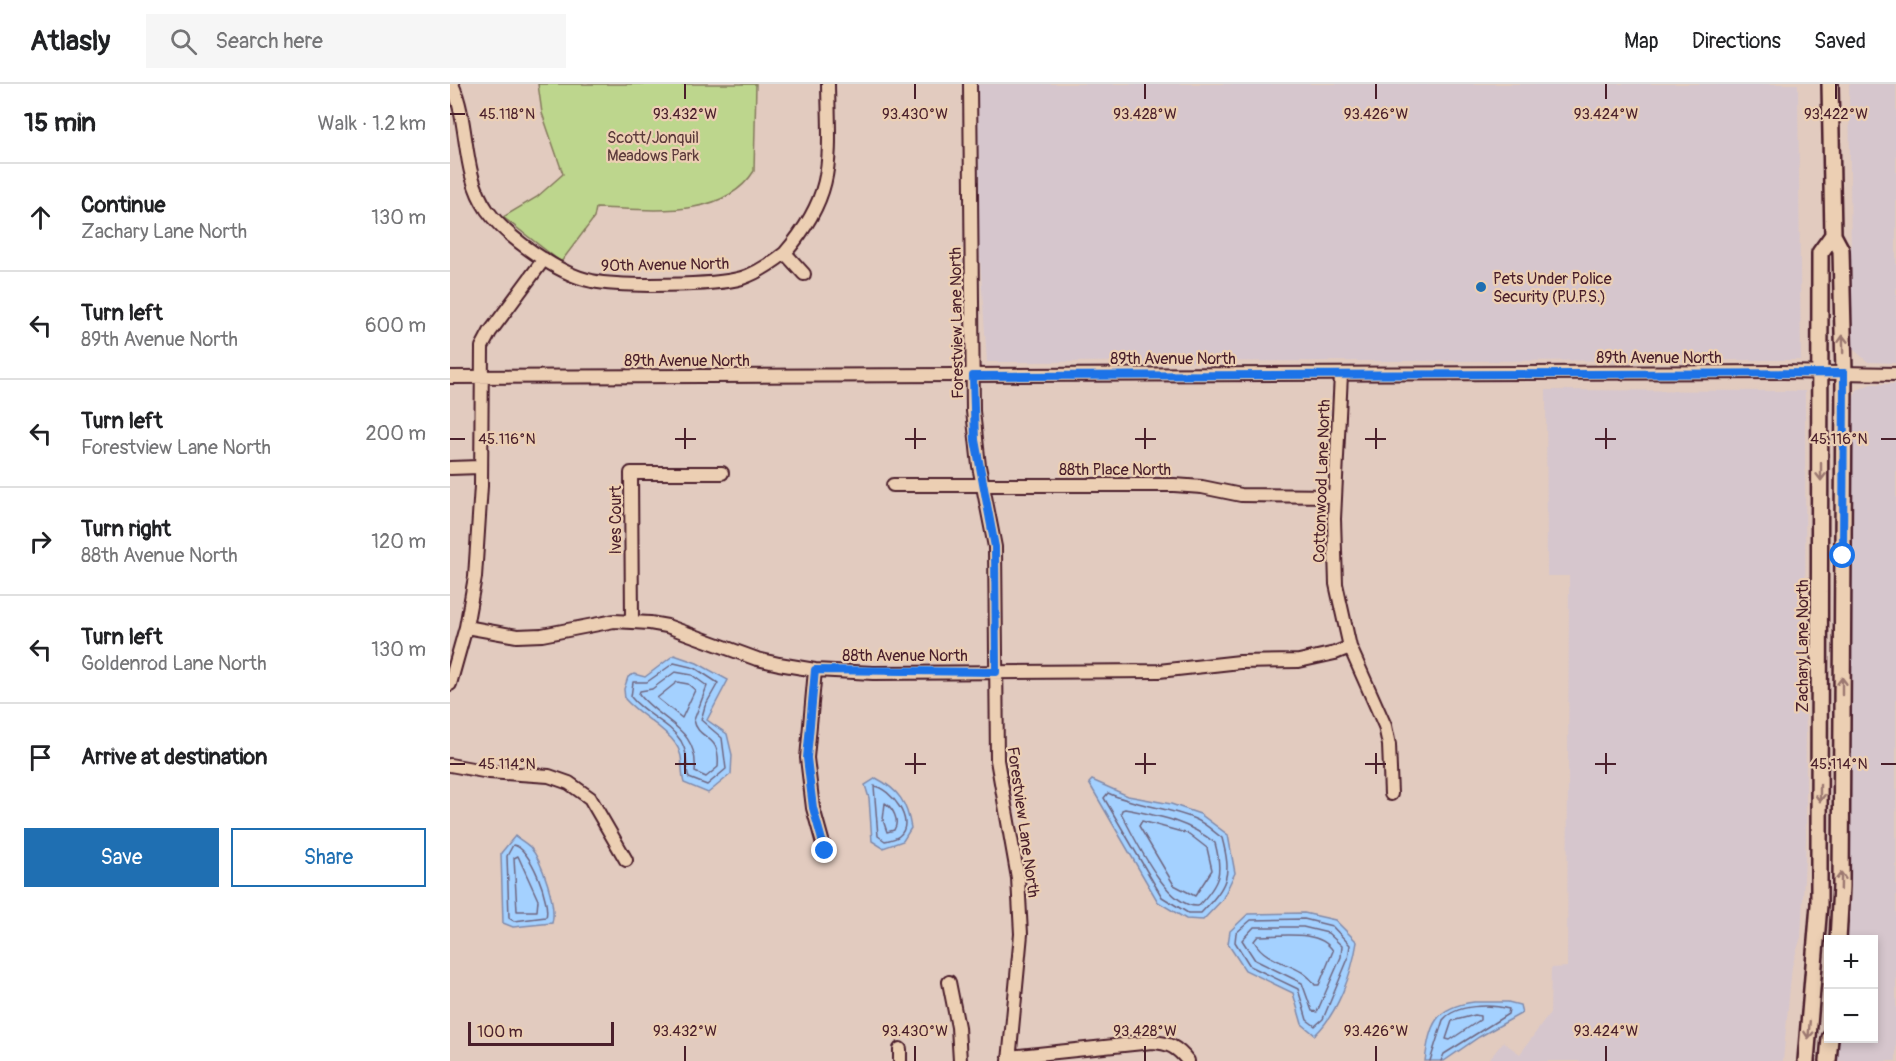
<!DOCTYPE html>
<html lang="en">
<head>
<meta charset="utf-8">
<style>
  body { margin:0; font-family:Pangolin,sans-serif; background:#f6f6f6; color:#202124 }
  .controls { position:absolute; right:18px; bottom:18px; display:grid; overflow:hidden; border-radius:0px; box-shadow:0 3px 9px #0003 }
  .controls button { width:54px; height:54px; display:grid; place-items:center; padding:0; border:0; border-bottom:2px solid #e0e0e0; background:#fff; color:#202124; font:30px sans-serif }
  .scale { position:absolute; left:18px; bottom:15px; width:146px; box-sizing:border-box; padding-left:6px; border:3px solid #4a1f2b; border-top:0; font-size:16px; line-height:21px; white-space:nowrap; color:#4a1f2b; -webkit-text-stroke:4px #eccfb3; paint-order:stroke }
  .stop { position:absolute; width:18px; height:18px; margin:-14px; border:4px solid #1a73e8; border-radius:50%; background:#fff }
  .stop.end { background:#1a73e8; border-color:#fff; box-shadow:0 2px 6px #0008 }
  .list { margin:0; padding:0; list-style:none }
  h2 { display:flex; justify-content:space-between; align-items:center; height:78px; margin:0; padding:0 24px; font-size:26px }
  h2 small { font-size:20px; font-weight:400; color:#757577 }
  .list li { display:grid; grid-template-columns:39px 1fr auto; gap:18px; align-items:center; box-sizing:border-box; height:108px; padding:0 24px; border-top:2px solid #e0e0e0 }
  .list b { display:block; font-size:22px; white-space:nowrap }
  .list p { margin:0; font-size:20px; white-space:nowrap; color:#757577 }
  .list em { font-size:20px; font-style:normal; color:#757577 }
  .actions { display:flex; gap:12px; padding:18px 24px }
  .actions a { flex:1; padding:14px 0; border:2px solid #1f6fb2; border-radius:0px; text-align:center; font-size:21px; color:#1f6fb2 }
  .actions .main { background:#1f6fb2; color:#fff }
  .icon { flex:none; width:33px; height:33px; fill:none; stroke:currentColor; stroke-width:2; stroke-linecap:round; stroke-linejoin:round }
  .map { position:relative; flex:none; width:1446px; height:977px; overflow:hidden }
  header { display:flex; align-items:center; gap:36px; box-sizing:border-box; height:84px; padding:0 30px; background:#fff; border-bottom:2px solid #e0e0e0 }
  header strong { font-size:28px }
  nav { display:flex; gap:33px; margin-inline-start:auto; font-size:21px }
  .search { width:420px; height:54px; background:#f6f6f6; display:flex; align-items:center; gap:15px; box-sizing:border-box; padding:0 21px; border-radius:0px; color:#757577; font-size:22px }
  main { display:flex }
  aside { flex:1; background:#fff }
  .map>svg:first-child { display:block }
  .built { fill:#d6c6cd }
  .green { fill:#bdd68d; stroke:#847a5c; stroke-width:1.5 }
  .water { fill:#a4d1ff; stroke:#808aaa; stroke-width:1.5 }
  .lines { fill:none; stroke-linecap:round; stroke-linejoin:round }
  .shore { stroke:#6e6680; stroke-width:1.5 }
  .minor-casing { stroke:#4a1f2b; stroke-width:16 }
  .major-casing { stroke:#4a1f2b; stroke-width:20 }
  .minor { stroke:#eccfb3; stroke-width:12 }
  .major { stroke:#eccfb3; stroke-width:15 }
  .oneway { stroke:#9b776f }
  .route { stroke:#1a73e8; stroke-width:8 }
  .ticks { fill:none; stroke:#4a1f2b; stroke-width:2 }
  .poi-dot { fill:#1f6fb2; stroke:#eccfb3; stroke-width:2 }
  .labels { text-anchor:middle; stroke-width:4.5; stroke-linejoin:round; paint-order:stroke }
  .park-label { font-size:16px; fill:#5b3a3a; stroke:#eccfb3 }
  .street-label { font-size:16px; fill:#4a1f2b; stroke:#eccfb3 }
  .poi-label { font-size:16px; fill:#4a1f2b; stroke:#eccfb3; text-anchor:start }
  .ticks-label { font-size:15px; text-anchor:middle; fill:#4a1f2b; stroke:#eccfb3; stroke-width:4.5; stroke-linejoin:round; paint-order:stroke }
</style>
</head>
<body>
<header>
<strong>Atlasly</strong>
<div class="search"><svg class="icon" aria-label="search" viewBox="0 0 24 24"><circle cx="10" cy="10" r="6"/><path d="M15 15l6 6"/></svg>Search here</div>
<nav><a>Map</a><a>Directions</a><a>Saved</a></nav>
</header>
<main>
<aside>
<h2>15 min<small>Walk · 1.2 km</small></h2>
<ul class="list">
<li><svg class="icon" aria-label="ahead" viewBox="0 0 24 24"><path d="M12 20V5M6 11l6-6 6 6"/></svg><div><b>Continue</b><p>Zachary Lane North</p></div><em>130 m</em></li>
<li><svg class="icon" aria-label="left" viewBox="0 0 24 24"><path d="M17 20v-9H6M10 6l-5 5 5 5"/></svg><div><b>Turn left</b><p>89th Avenue North</p></div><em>600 m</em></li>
<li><svg class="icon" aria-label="left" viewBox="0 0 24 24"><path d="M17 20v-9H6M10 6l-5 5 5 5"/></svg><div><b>Turn left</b><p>Forestview Lane North</p></div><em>200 m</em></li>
<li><svg class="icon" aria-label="right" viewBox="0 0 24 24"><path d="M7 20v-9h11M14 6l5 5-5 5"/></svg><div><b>Turn right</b><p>88th Avenue North</p></div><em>120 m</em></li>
<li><svg class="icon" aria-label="left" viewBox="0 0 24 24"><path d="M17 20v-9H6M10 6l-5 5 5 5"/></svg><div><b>Turn left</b><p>Goldenrod Lane North</p></div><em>130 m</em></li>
<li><svg class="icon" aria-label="arrive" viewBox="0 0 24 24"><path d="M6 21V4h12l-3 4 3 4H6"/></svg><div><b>Arrive at destination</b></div></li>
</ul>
<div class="actions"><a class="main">Save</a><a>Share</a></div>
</aside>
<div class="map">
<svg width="1446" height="977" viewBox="0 0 1446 977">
  <rect width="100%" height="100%" fill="#e2cbbf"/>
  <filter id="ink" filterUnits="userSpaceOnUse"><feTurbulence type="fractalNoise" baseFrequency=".0167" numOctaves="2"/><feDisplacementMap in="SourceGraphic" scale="12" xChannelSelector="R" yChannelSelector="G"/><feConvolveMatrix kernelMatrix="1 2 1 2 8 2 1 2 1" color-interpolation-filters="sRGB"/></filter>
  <g filter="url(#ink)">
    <!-- built -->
    <path class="built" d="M528,0h820l3,276 -814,2 -8,-118z
      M1399,0h47v279l-28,-1 -16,-14z
      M1421,300h25v677h-59l2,-22 35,-1v-98l-27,-1 4,-45v-491l6,-13z
      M1096,306l259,1 1,449 -5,97 -9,29 -9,95h-295l15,-19 17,12 30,-41 1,-45 16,-1 2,-391h-22z"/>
    <!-- green -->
    <path class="green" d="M88,0h218l-2,87c-31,50 -109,38 -158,37l-2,10 -33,44 -58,-45 34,-20 26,-23 -21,-61z"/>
    <!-- water -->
    <path class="water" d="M224,571l23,8 31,17 -21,40 20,14 5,21 -1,19 -23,19 -24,-10c-4,-13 1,-27 -9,-40 -12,-17 -35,-27 -50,-44l-1,-10 4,-12 6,-3 11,3z
      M426,694c23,12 31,25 35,50l-8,13 -20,7 -11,-7 -3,-43 -4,-13z
      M642,696l36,16 43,8 29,10 28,21 7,38 -13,27 -19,20 -17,-1 -28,-17 -69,-119z
      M65,752c4,3 11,7 15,11 12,14 27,58 22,76l-39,4 -10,-4 -2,-70z
      M854,829l31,7 22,22c-5,31 -19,71 -42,93l-13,-11 -9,-31 -48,-23 -17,-26 2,-13 18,-17z
      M1024,918h34l12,3 2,8 -43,24 -35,24h-19c5,-37 10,-54 49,-59z"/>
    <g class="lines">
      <!-- shore -->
      <path class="shore" d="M224,579l21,5 23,15 -13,23 -4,14 21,18 4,31 -19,16 -18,-7c-5,-13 1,-21 -8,-37 -11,-18 -37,-27 -50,-44l2,-15h14z
        M225,588l17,3 15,11 -13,34c4,22 27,12 24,47l-12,10 -11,-5c4,-44 -33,-49 -56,-78l1,-3 12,-2z
        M227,598l11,2 7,6 -13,28 -25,-20z
        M424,702c16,2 43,36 25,50 -3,3 -10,4 -14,5l-7,-5z
        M658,709c28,13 59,14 87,26 10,4 19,13 27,19 10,38 6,47 -21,75h-13l-26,-16 -58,-99z
        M435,719c8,5 15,18 9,27l-7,2 -4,-12z
        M675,725c34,7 63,12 90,34 8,30 5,40 -17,63 -32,2 -63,-68 -77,-93l1,-3z
        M692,737l47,13 18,14 5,22 -17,26 -21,-11 -35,-59z
        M63,761c17,1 38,58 33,72l-32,4 -5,-3 -2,-62z
        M68,772l20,44 -1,11h-20l-3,-53z
        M854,835l28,7 18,19 -2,14 -25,60 -8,7 -8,-6 -9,-31 -48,-23 -15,-24 1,-9 15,-13z
        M804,843h49l25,6 14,13 -1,11 -24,55 -5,-1 -10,-28 -47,-23 -13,-20z
        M808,852c22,0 62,-7 75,15l-14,34h-4c-14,-23 -47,-19 -61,-44z
        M1025,931l5,1v4l-30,20 -4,-1 6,-18z
        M980,977l13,-41c13,-16 48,-16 66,-11l-1,5 -64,40 -3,7"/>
      <!-- minor casing -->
      <g class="minor-casing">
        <path id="minor" d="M2,0c18,41 9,88 35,126 19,27 73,65 105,71 28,6 123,5 150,-3 16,-5 30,-15 43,-25l19,21
          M520,0l3,327 6,55 16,81 2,213 21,118 3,56 -12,127
          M335,169c52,-61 44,-94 43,-169
          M891,290l-7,145 2,65 14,63 35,79 4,19 2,49
          M0,293l1333,-5 113,2
          M0,384l30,-1
          M443,401h281l28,2 39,8 94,1
          M182,537l-1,-148h91
          M16,543l51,9 25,-1 72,-14 36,2 17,3 90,33 22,5 36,6 58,3 286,-2 81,-9 59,-1 36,-8 15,-6
          M365,586l-8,88 6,50 12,43
          M0,600l16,-57 9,-50 6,-91 1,-139 8,-15 54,-73
          M0,681l39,7 60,4 20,7 21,15 36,62
          M499,898l9,45 2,34
          M450,965v12
          M559,973l143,-15c17,1 25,5 36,19"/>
      </g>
      <!-- major casing -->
      <g class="major-casing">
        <path id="major" d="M1380,0l3,151 8,15 3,123 -3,513 -3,54
          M1356,977l13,-156v-45l1,-607 13,-18
          M1378,977l2,-23"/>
      </g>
      <!-- minor -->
      <use href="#minor" class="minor"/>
      <!-- major -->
      <use href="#major" class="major"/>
    </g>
    <!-- one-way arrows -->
    <defs><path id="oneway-shaft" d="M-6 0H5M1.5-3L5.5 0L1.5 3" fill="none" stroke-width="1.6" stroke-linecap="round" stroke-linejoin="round" transform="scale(1.5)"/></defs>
    <g class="oneway">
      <use href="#oneway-shaft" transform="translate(1393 260) rotate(-91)"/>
      <use href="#oneway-shaft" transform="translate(1371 388) rotate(90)"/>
      <use href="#oneway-shaft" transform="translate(1392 602) rotate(-90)"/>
      <use href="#oneway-shaft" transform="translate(1370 709) rotate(90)"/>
      <use href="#oneway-shaft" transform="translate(1391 797) rotate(-89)"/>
      <use href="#oneway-shaft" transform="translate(1359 946) rotate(95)"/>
    </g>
  </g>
  <g class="lines" filter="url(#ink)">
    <!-- route -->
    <path class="route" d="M375,767l-12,-43 -6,-50 8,-88 181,2 -1,-125 -20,-107 -2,-64 871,-3 -1,183"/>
  </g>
  <!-- ticks -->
  <path class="ticks" d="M235,0v15M465,0v15M695,0v15M926,0v15M1156,0v15M1386,0v15M0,30h15M235,344v21M465,344v21M695,344v21M926,344v21M1156,344v21M0,355h15M225,355h21M455,355h21M685,355h21M915,355h21M1145,355h21M1431,355h15M235,669v21M465,669v21M695,669v21M926,669v21M1156,669v21M0,680h15M225,680h21M455,680h21M685,680h21M915,680h21M1145,680h21M1431,680h15M235,962v15M465,962v15M695,962v15M926,962v15M1156,962v15"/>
  <!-- markers -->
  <circle class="poi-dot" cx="1031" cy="203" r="6"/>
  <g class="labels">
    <!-- park labels -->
    <g class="park-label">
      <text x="203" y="59">Scott/Jonquil<tspan x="203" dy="18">Meadows Park</tspan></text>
    </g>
    <!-- street labels -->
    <g class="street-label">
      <text transform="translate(215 180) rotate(-1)" y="6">90th Avenue North</text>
      <text transform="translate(506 239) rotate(-91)" y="6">Forestview Lane North</text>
      <text x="1209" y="279">89th Avenue North</text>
      <text x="723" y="280">89th Avenue North</text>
      <text x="237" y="282">89th Avenue North</text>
      <text x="665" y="391">88th Place North</text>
      <text transform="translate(871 397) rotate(-88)" y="6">Cottonwood Lane North</text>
      <text transform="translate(165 436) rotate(-90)" y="6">Ives Court</text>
      <text transform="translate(1352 562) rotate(-90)" y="6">Zachary Lane North</text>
      <text x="455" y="577">88th Avenue North</text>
      <text transform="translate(574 738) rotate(82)" y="6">Forestview Lane North</text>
    </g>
    <!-- poi labels -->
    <g class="poi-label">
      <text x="1043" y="200">Pets Under Police<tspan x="1043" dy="18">Security (P.U.P.S.)</tspan></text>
    </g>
  </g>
  <g class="ticks-label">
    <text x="57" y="35">45.118°N</text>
    <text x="235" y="35">93.432°W</text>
    <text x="465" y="35">93.430°W</text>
    <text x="695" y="35">93.428°W</text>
    <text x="926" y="35">93.426°W</text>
    <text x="1156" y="35">93.424°W</text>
    <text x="1386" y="35">93.422°W</text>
    <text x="57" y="360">45.116°N</text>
    <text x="1389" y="360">45.116°N</text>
    <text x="57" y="685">45.114°N</text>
    <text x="1389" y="685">45.114°N</text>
    <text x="235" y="952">93.432°W</text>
    <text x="465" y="952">93.430°W</text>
    <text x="695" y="952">93.428°W</text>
    <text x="926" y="952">93.426°W</text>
    <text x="1156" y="952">93.424°W</text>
  </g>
</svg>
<div class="controls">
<button>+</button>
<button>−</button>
</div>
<div class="scale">100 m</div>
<div class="stop" style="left:1393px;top:472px"></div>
<div class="stop end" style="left:375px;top:767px"></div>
</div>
</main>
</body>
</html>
